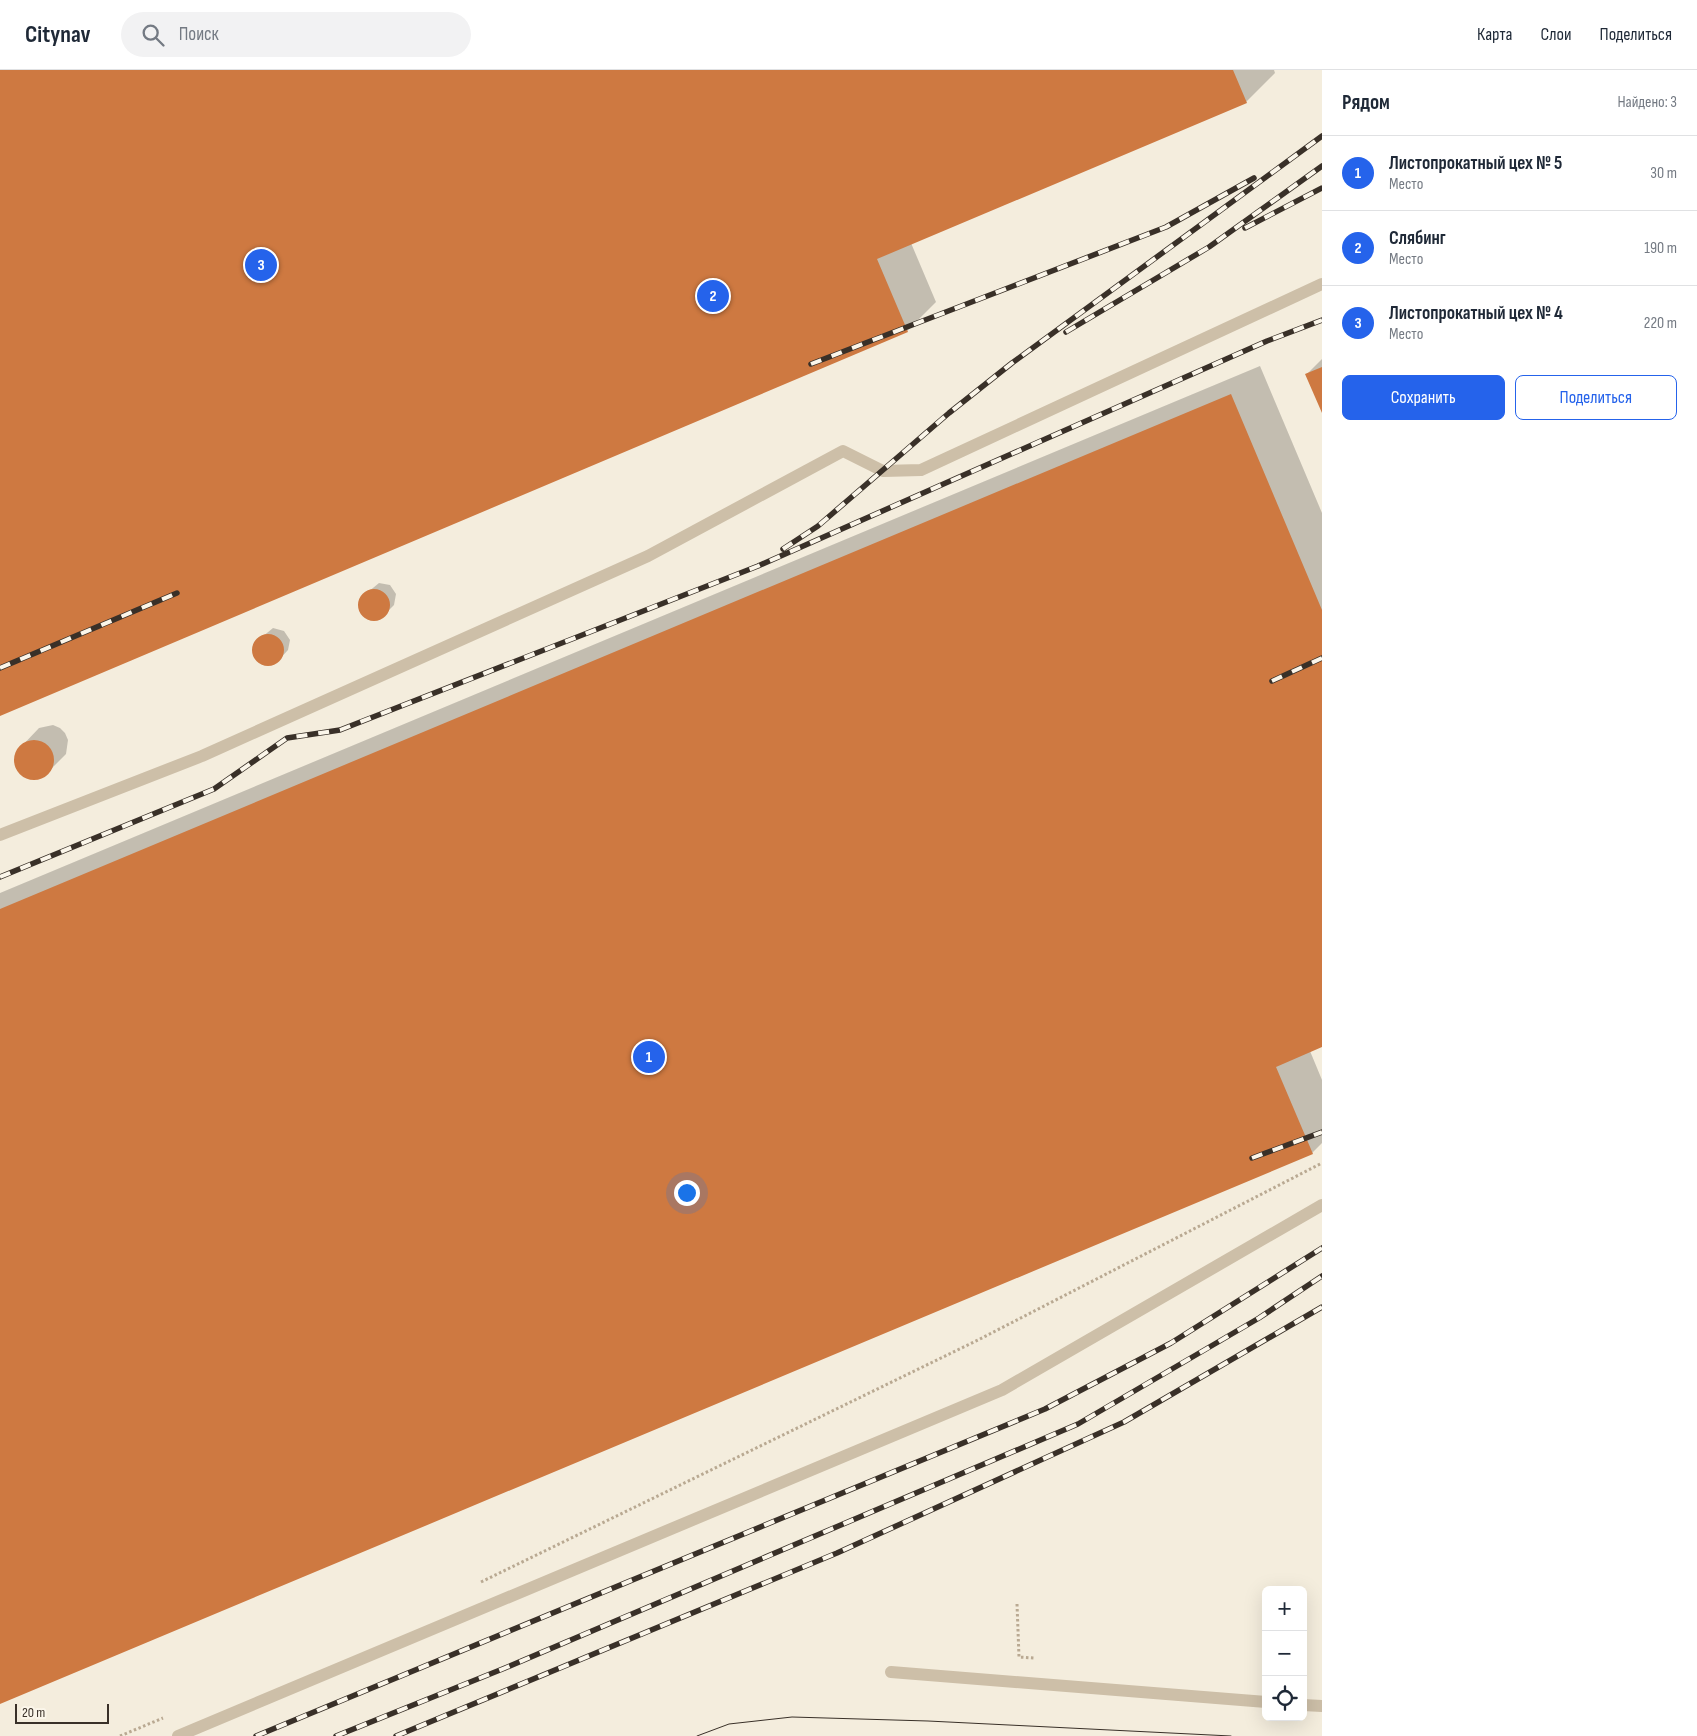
<!DOCTYPE html>
<html lang="ru">
<head>
<meta charset="utf-8">
<style>
  body { margin:0; font-family:"Sofia Sans Condensed",sans-serif; background:#f2f2f3; color:#1f2937 }
  .controls { position:absolute; right:15px; bottom:15px; display:grid; overflow:hidden; border-radius:8px; box-shadow:0 5px 20px #0002 }
  .controls button { width:45px; height:45px; display:grid; place-items:center; padding:0; border:0; border-bottom:1px solid #e0e1e3; background:#fff; color:#1f2937; font:25px sans-serif }
  .scale { position:absolute; left:15px; bottom:12px; width:94px; box-sizing:border-box; padding-left:5px; border:2px solid #393028; border-top:0; font-size:14px; line-height:18px; white-space:nowrap; color:#393028; -webkit-text-stroke:4px #fbf6ea; paint-order:stroke }
  .you { position:absolute; left:686px; top:1122px; width:18px; height:18px; margin:-12px; border:4px solid #fff; border-radius:50%; background:#1a73e8; box-shadow:0 0 0 8px #1a73e833 }
  .badge { display:grid; place-items:center; width:32px; height:32px; border-radius:50%; background:#2563eb; color:#fff; font-size:16px; font-weight:700 }
  .pin { position:absolute; translate:-50% -50%; border:2px solid #fff; box-shadow:0 1px 5px #0006 }
  .list { margin:0; padding:0; list-style:none }
  h2 { display:flex; justify-content:space-between; align-items:center; height:65px; margin:0; padding:0 20px; font-size:21px }
  h2 small { font-size:16px; font-weight:400; color:#747a83 }
  .list li { display:grid; grid-template-columns:32px 1fr auto; gap:15px; align-items:center; box-sizing:border-box; height:75px; padding:0 20px; border-top:1px solid #e0e1e3 }
  .list b { display:block; font-size:19px; white-space:nowrap }
  .list p { margin:0; font-size:16px; white-space:nowrap; color:#747a83 }
  .list em { font-size:16px; font-style:normal; color:#747a83 }
  .actions { display:flex; gap:10px; padding:15px 20px }
  .actions a { flex:1; padding:11px 0; border:1px solid #2563eb; border-radius:8px; text-align:center; font-size:18px; color:#2563eb }
  .actions .main { background:#2563eb; color:#fff }
  .icon { flex:none; width:28px; height:28px; fill:none; stroke:currentColor; stroke-width:2; stroke-linecap:round; stroke-linejoin:round }
  .map { position:relative; flex:none; width:1322px; height:1666px; overflow:hidden }
  header { display:flex; align-items:center; gap:30px; box-sizing:border-box; height:70px; padding:0 25px; background:#fff; border-bottom:1px solid #e0e1e3 }
  header strong { font-size:24px }
  nav { display:flex; gap:28px; margin-inline-start:auto; font-size:18px }
  .search { width:350px; height:45px; background:#f2f2f3; display:flex; align-items:center; gap:12px; box-sizing:border-box; padding:0 18px; border-radius:28px; color:#747a83; font-size:19px }
  main { display:flex }
  aside { flex:1; background:#fff }
  .map>svg:first-child { display:block }
  .shadow { fill:#0003 }
  .building { fill:#ce7941 }
  .lines { fill:none; stroke-linecap:round; stroke-linejoin:round }
  .path { stroke:#b9a992; stroke-width:3; stroke-dasharray:2.5 2.5; stroke-linecap:butt }
  .minor { stroke:#cdbfa8; stroke-width:12 }
  .tram { stroke:#393028; stroke-width:1 }
  .rail-casing { stroke:#393028; stroke-width:5.5 }
  .rail { stroke:#fbf6ea; stroke-width:4; stroke-dasharray:11; stroke-linecap:butt }
</style>
</head>
<body>
<header>
<strong>Citynav</strong>
<div class="search"><svg class="icon" aria-label="search" viewBox="0 0 24 24"><circle cx="10" cy="10" r="6"/><path d="M15 15l6 6"/></svg>Поиск</div>
<nav><a>Карта</a><a>Слои</a><a>Поделиться</a></nav>
</header>
<main>
<div class="map">
<svg width="1322" height="1666" viewBox="0 0 1322 1666">
  <rect width="100%" height="100%" fill="#f4eddd"/>
  <!-- shadow -->
  <path class="shadow" d="M0,0h1274l1,3 -29,29 -335,141 25,59 -29,29 -907,384z
    M1322,289v51l-16,-35z
    M1260,296l62,147v533l-12,5 12,29v63l-10,10 -1312,549v-809z
    M379,513l11,2 6,9 -2,11 -12,12 -5,2 -11,-2 -7,-9 3,-11z
    M273,558l11,3 6,9 -2,10 -12,13 -5,2 -11,-3 -7,-9 3,-11z
    M53,655l7,3 5,5 3,7 -2,14 -21,21 -7,3 -14,-2 -5,-6 -3,-7v-7l3,-7 20,-21z"/>
  <!-- building -->
  <path class="building" d="M0,0h1233l14,33 -370,156 31,73 -908,384z
    M1322,297v46l-17,-39z
    M1231,324l91,216v437l-46,20 37,87 -1313,550v-795z
    M358 535a16 16 0 1 1 32 0a16 16 0 1 1-32 0Z
    M252 580a16 16 0 1 1 32 0a16 16 0 1 1-32 0Z
    M14 690a20 20 0 1 1 40 0a20 20 0 1 1-40 0Z"/>
  <g class="lines">
    <!-- path -->
    <path class="path" d="M481,1512l497,-242 344,-177
      M1017,1534l2,53 15,1
      M120,1666l43,-18"/>
    <!-- minor -->
    <path class="minor" d="M0,765l202,-79 446,-200 195,-105 40,20 38,-1 401,-186
      M891,1602l375,30
      M1303,1635l19,1
      M178,1666l824,-346 320,-185"/>
    <!-- tram -->
    <path class="tram" d="M697,1666l32,-12 63,-7 136,4 303,15"/>
    <!-- rail casing -->
    <g class="rail-casing">
      <path id="rail" d="M1245,158l77,-40
        M1066,262l143,-85 113,-81
        M811,294l355,-137 88,-49
        M783,479l35,-23 131,-113 63,-50 310,-227
        M0,598l177,-75
        M1272,611l50,-23
        M0,807l214,-88 73,-51 53,-8 418,-164 509,-225 55,-21
        M1252,1088l70,-26
        M256,1666l789,-327 126,-66 151,-95
        M336,1666l169,-68 573,-244 181,-106 63,-42
        M396,1666l441,-183 287,-131 198,-115"/>
    </g>
    <!-- rail -->
    <use href="#rail" class="rail"/>
  </g>
</svg>
<div class="controls">
<button>+</button>
<button>−</button>
<button><svg class="icon" aria-label="locate" viewBox="0 0 24 24"><circle cx="12" cy="12" r="6"/><path d="M12 2v4M12 18v4M2 12h4M18 12h4"/></svg></button>
</div>
<div class="scale">20 m</div>
<div class="you"></div>
<div class="pin badge" style="left:649px;top:987px">1</div>
<div class="pin badge" style="left:713px;top:226px">2</div>
<div class="pin badge" style="left:261px;top:195px">3</div>
</div>
<aside>
<h2>Рядом<small>Найдено: 3</small></h2>
<ul class="list">
<li><span class="badge">1</span><div><b>Листопрокатный цех № 5</b><p>Место</p></div><em>30 m</em></li>
<li><span class="badge">2</span><div><b>Слябинг</b><p>Место</p></div><em>190 m</em></li>
<li><span class="badge">3</span><div><b>Листопрокатный цех № 4</b><p>Место</p></div><em>220 m</em></li>
</ul>
<div class="actions"><a class="main">Сохранить</a><a>Поделиться</a></div>
</aside>
</main>
</body>
</html>
